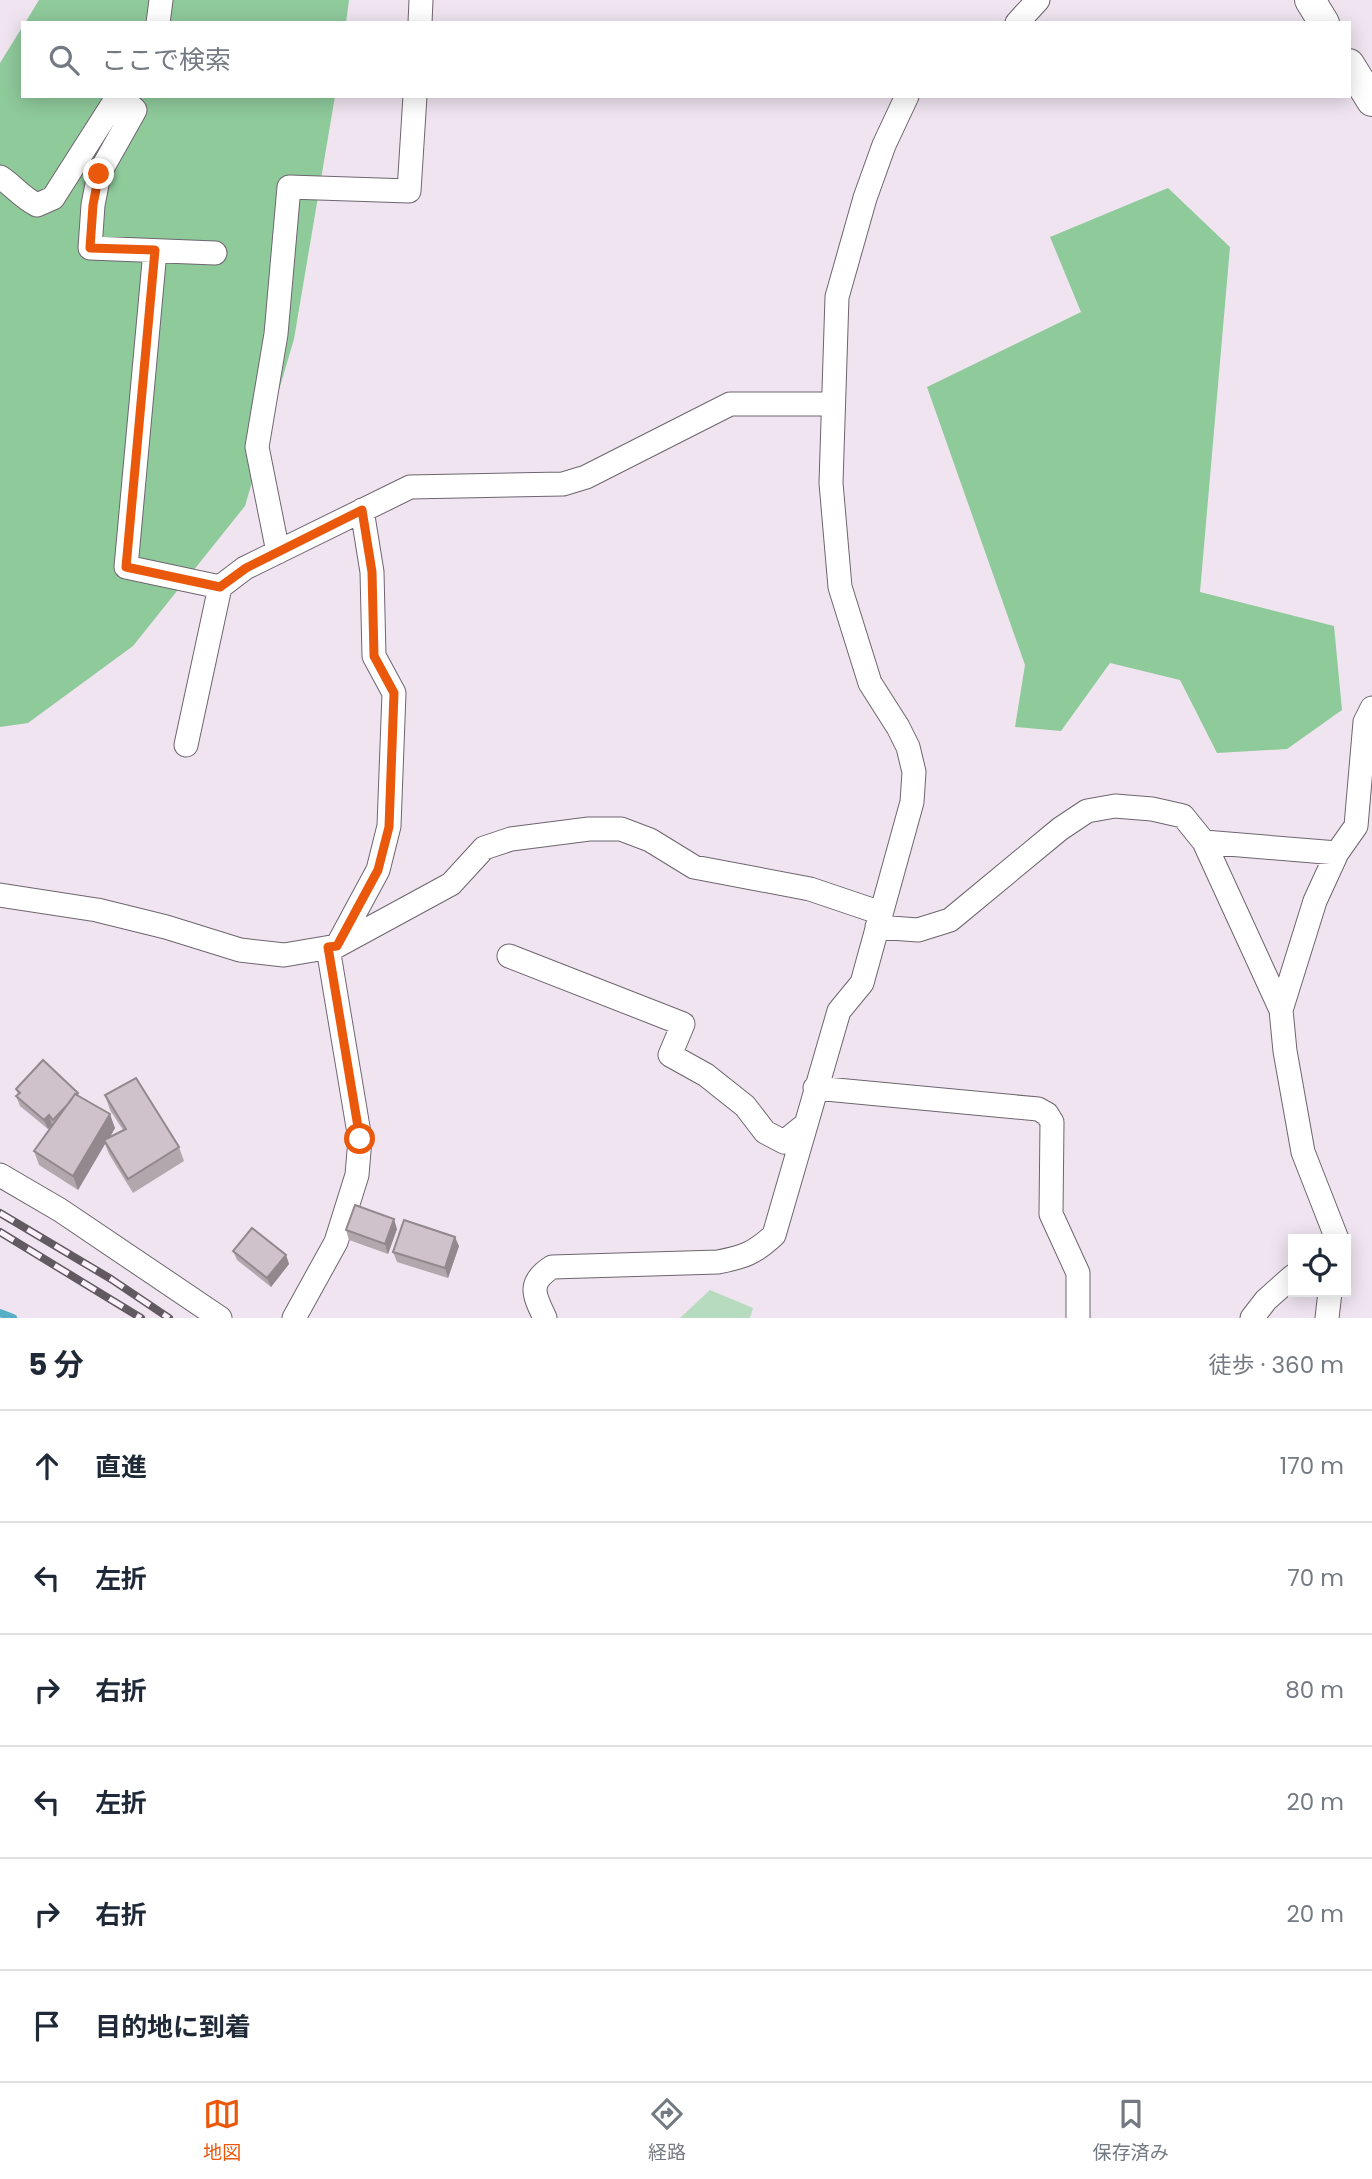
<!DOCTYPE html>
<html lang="ja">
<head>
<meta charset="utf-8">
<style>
  body { margin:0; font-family:Poppins,"Noto Sans JP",sans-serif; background:#f2f2f3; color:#1f2937 }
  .controls { position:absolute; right:21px; bottom:21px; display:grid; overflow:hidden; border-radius:0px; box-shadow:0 4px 18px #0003 }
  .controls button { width:63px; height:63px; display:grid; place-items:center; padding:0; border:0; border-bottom:2px solid #e0e1e3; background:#fff; color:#1f2937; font:35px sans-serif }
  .stop { position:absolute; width:21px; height:21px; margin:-16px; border:5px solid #ea580c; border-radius:50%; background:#fff }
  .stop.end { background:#ea580c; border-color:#fff; box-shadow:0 2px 7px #0008 }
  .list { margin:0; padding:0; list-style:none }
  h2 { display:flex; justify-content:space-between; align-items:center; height:91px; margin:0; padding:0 28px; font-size:30px }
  h2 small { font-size:23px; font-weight:400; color:#747a83 }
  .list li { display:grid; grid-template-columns:46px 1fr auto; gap:21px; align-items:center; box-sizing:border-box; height:112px; padding:0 28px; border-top:2px solid #e0e1e3 }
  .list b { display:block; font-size:26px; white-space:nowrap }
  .list em { font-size:23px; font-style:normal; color:#747a83 }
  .icon { flex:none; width:38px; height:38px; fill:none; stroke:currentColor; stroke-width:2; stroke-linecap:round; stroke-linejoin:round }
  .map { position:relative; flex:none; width:1372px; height:1318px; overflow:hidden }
  .search { position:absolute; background:#fff; box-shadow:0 4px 18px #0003; left:21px; right:21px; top:21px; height:77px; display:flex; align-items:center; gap:18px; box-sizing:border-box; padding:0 24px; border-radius:0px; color:#747a83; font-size:26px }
  .sheet { height:763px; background:#fff }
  nav { display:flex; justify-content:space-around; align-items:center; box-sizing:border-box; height:98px; border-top:2px solid #e0e1e3; background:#fff; font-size:19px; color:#747a83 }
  nav a { display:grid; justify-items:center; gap:4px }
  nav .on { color:#ea580c }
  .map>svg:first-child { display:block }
  .green { fill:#b7dbbe }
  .forest { fill:#8fca9b }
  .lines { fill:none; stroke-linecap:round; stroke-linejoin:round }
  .stream { stroke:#57aec6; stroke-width:8 }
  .minor-casing { stroke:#6e656f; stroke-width:25 }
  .tertiary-casing { stroke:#6e656f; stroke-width:32 }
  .minor { stroke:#fff; stroke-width:23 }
  .tertiary { stroke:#fff; stroke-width:30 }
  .rail-casing { stroke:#615a61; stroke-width:8 }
  .rail { stroke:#fdf1fd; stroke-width:5; stroke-dasharray:16; stroke-linecap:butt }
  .wall { fill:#b3a7ae }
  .shaded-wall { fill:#92888d }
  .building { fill:#d0c2ca; stroke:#92888d; stroke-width:2 }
  .route { stroke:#ea580c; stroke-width:9 }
</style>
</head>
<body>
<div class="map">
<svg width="1372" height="1318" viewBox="0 0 1372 1318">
  <rect width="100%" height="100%" fill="#efe4f0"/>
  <!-- green -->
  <path class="green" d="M710,1290l43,18 -3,10h-70z"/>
  <!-- forest -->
  <path class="forest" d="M39,0h310l-3,23h-321z
    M23,26v70h312l-41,243 -49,167 -112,140 -105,77 -28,4v-664z
    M1168,188l62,59 -30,345 134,34 8,84 -55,39 -70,4 -37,-73 -70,-17 -49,68 -46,-4 10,-62 -98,-278 154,-75 -31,-75z"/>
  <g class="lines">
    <!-- stream -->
    <path class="stream" d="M0,1313l13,5"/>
    <!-- minor casing -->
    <g class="minor-casing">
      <path id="minor" d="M158,23l3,-23
        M420,23l1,-23
        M1017,23l21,-23
        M119,96l16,14 -36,64 -6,31 -3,43 125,5
        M0,177c14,9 21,20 37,28l16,-7 65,-102
        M155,251l-29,316 94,20
        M278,552l-21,-105 19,-113 13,-147 120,4 6,-95
        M186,745l34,-158 25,-19 165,-81 153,-3 23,-7 144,-73h103
        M1204,842l77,168
        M0,895l97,15 69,17 74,23 44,5 53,-9 114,-62 33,-36 27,-9 78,-10h32l29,11 44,27 116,22 71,24
        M877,927l41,3 32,-10 110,-91 27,-18 28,-5 37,3 31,7 21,26 133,11
        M337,946l41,-76 11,-44 5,-133 -20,-37 -2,-84 -10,-62
        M509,956l174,68 -13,31 36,20 39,31 20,26 19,10 21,-17
        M815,1088l223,21 9,5 5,8 -1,92 27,59v45
        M0,1175l60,35 160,108
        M1337,1239l-34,-87 -18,-101 -4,-41 34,-109 22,-48 19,-27 9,-104 7,-14
        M294,1318l42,-76 21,-67 3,-36 -32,-191
        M545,1318c-11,-23 -18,-35 7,-51l166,-5c26,-5 37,-9 56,-27l65,-224 23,-28 50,-181 2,-30 -6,-25 -10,-20 -28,-44 -30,-96 -9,-104 6,-186 28,-99 19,-53 23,-49
        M1252,1318l14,-18 27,-24
        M1327,1318l3,-26"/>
    </g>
    <!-- tertiary casing -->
    <g class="tertiary-casing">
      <path id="tertiary" d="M1310,0l14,23
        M1349,64l23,37"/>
    </g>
    <!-- minor -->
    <use href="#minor" class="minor"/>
    <!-- tertiary -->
    <use href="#tertiary" class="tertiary"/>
    <!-- rail casing -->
    <g class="rail-casing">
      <path id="rail" d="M0,1213l111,66 58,39
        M0,1232l141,86"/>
    </g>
    <!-- rail -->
    <use href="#rail" class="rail"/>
  </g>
  <!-- wall -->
  <path class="wall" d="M16,1089l62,4 1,3 36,32 -5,9 13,-7 -13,-20 -5,-15 74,52 5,14 -51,32 -24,-39 -4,-10 -27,46 -39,-25 -5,-14 19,-26 -5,4 -28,-23 -4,-10 2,-2z
    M397,1229l-9,25 -39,-14 -3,-10z
    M459,1246l-11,32 -51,-16 -4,-10z
    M233,1251l53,4 3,9 -18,23 -34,-27z"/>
  <!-- shaded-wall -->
  <path class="shaded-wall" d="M110,1114l5,14 -9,16 -2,-4 1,4 -27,46 -5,-14z
    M49,1115l3,10 -4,4 -4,-9z
    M394,1219l3,10 -9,25 -3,-10z
    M455,1237l4,9 -11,32 -3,-10z
    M286,1255l3,9 -18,23 -4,-9z"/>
  <!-- building -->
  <path class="building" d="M43,1060l35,33 -1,1h-2l-6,9 -16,17 -4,-5 -5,5 -28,-24 4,-3 -4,-4z
    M136,1078l43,69 -51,32 -24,-39 22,-11 -21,-34z
    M75,1094l35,20 -37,62 -39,-25z
    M355,1205l39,14 -9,25 -39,-14z
    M404,1220l51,17 -10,31 -52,-16z
    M252,1228l34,27 -19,23 -34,-27z"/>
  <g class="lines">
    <!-- route -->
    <path class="route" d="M99,174l-6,31 -3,43 65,2 -29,317 94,20 26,-19 116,-58 10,62 2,84 20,37 -5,134 -11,43 -41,76 -9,1 32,192"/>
  </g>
</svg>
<div class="controls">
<button><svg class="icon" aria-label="locate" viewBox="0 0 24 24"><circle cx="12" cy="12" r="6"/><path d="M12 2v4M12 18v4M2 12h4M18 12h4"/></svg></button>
</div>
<div class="stop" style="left:360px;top:1139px"></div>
<div class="stop end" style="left:99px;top:174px"></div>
<div class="search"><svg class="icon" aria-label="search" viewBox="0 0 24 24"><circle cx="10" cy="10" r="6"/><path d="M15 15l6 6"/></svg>ここで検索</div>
</div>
<section class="sheet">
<h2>5 分<small>徒歩 · 360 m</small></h2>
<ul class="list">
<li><svg class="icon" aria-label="ahead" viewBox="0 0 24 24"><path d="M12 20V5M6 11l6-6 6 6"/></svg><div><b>直進</b></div><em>170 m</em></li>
<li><svg class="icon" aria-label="left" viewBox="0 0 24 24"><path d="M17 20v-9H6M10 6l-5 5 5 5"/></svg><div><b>左折</b></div><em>70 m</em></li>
<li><svg class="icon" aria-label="right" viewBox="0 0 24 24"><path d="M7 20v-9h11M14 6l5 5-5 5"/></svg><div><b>右折</b></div><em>80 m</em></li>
<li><svg class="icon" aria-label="left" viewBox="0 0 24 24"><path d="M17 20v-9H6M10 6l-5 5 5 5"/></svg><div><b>左折</b></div><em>20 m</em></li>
<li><svg class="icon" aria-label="right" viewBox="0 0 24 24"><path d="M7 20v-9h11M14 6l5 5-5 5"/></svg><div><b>右折</b></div><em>20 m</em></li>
<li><svg class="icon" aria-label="arrive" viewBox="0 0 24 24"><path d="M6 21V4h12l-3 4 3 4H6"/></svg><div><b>目的地に到着</b></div></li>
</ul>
</section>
<nav>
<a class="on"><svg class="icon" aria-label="map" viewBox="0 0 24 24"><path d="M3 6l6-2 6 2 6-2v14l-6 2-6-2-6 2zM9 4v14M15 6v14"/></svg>地図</a>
<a><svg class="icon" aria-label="directions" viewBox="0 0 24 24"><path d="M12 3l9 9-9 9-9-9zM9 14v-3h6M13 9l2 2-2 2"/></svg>経路</a>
<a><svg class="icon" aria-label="saved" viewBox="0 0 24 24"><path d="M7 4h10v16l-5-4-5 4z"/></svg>保存済み</a>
</nav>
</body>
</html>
